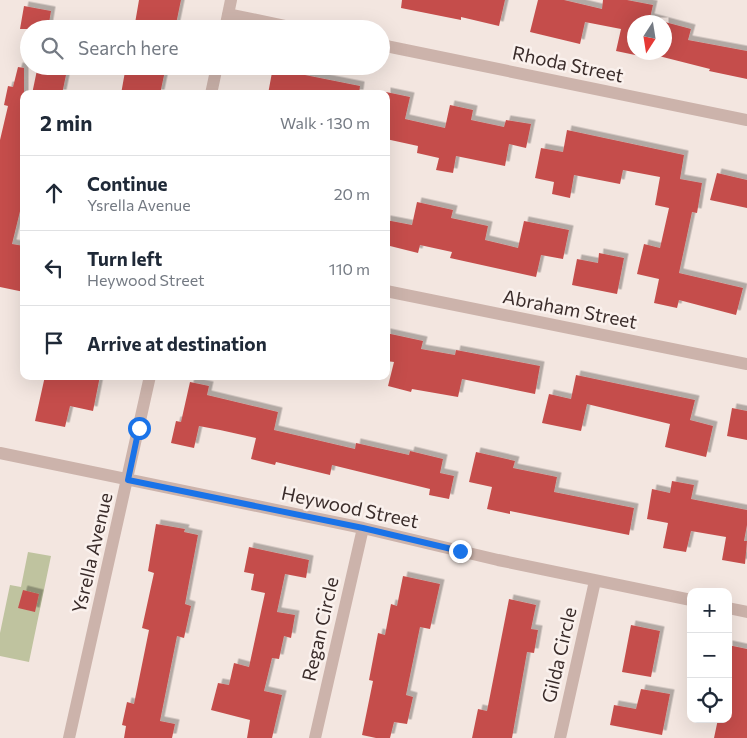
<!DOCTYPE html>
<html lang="en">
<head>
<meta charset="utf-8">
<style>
  body { margin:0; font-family:Commissioner,sans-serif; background:#f6f6f7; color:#1f2937 }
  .controls { position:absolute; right:15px; bottom:15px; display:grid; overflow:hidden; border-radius:10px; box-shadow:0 5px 20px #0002 }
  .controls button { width:45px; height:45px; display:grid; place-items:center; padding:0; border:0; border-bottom:1px solid #e0e1e3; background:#fff; color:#1f2937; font:25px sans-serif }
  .compass { position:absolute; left:627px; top:15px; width:45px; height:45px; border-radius:50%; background:#fff; box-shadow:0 5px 20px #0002; rotate:192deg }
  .stop { position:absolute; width:15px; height:15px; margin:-11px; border:4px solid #1a73e8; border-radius:50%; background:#fff }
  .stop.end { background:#1a73e8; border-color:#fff; box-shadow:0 1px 5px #0008 }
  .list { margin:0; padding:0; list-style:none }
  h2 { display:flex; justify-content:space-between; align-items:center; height:65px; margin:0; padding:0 20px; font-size:21px }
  h2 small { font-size:16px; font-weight:400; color:#747a83 }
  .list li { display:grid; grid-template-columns:32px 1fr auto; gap:15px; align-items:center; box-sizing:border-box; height:75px; padding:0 20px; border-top:1px solid #e0e1e3 }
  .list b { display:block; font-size:19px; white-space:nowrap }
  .list p { margin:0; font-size:16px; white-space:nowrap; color:#747a83 }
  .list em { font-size:16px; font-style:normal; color:#747a83 }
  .icon { flex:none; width:28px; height:28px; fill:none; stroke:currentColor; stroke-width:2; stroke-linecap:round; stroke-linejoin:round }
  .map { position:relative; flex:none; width:747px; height:738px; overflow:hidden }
  .search { position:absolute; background:#fff; box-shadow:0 5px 20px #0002; left:20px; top:20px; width:370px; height:55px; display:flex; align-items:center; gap:12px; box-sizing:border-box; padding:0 18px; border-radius:28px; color:#747a83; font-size:19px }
  .panel { position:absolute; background:#fff; box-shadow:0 5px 20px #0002; left:20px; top:90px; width:370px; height:290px; border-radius:10px }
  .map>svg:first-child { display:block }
  .green { fill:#bfc39f }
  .building { fill:#c54e4c; filter:url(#shadow) }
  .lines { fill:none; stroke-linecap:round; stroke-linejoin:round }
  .minor { stroke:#ccb3ab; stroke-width:12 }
  .route { stroke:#1a73e8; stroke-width:6 }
  .labels { text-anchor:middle; stroke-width:5; stroke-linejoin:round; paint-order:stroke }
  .street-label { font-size:19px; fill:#3a2c2a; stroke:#faf1ed }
</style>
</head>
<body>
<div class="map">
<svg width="747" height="738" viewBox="0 0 747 738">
  <defs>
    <filter id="shadow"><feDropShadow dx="4.5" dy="-4.5" stdDeviation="0" flood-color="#0004"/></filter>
  </defs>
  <rect width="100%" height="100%" fill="#f3e6e0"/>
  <!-- green -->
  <path class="green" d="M28,552l23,4 -22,106 -29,-6v-23l10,-48 11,2z"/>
  <!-- building -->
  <path class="building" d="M139,0h42l-6,29h-41z
    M402,0h103l-6,26 -38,-9v3l-60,-12z
    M538,0h26l38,9 1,-9h24l26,5 -3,13 41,11 -3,11 59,11v28l-38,-8 1,-2 -67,-17h21v-30h-30v30h7l-1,4 -24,-5 5,-22 -36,-7 -5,22 -50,-12z
    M24,6l27,5 -3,18h-28z
    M126,66h40l-6,28h-39z
    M18,67l6,1v127l-12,49 12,2v46l-24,-5v-147l8,-34 -4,-1 4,-19 5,1z
    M273,67l22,4v2l65,13 -1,8h-91z
    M37,70l29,5 -4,19h-30z
    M386,92l24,5 -5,22 40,9 5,-23 23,5 -2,10 33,7 2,-7 25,4 -5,24 -17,-4 -4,22 -49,-10 -3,17 -17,-3 3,-12 -22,-5 1,-7 -32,-7z
    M567,130l117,25 -4,24 22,4 -5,30 -5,-1 -13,61 64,15 -7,27 -57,-15 -2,8 -23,-5 5,-24 -22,-5 7,-30 16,4 9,-40 -14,-3 5,-28 -37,-7 -3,14 -46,-9 -4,23 -18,-4 2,-12 -19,-4 6,-30 22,4z
    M717,173l30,7v28l-37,-8z
    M417,202l36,8 -2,8 37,8 -3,14 33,8 6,-27 45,9 -6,29 -22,-4 -5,22 -86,-19 2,-6 -32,-7 -2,8 -32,-8v-25l26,5z
    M599,253l25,5 -7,36 -45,-9 5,-26 21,4z
    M386,333l37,8 -2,8 34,6 1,-5 84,16 -5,28 -73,-15 -4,18 -46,-8 -1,3 -23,-6 6,-24 -8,-1z
    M576,375l119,25 -5,20 23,6 -7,31 -41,-10 5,-23 -83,-20 -6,27 -39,-8 7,-29 22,5z
    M45,376h55l-7,35 -23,-5 -5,21 -30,-6z
    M190,382l19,4 -2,9 71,17 -4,18 81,19 1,-6 53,12 1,-4 33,8 -3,14 14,3 -5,23 -20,-4 1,-6 -98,-24 -2,10 -54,-13 -1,3 -24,-6 5,-21 -36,-8 -21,-4 -5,22 -23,-5 5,-22 5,1z
    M732,408l15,3v29l-20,-4z
    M476,452l39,9 -2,7 44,9 -3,15 80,16 -5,27 -119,-24v3l-23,-5 5,-22 -23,-5z
    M672,481l22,4 -3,14 56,11v15l-3,16h3l-2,23 -23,-4 4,-23 -35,-6 -5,21 -23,-4 5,-25 -21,-4 5,-30 18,4z
    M156,524l29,5 -1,3 14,3 -13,69 6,2 -7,32 -7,-2 -17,85 15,3 -3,14h-48l2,-12 -4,-1 5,-23 7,2 15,-74 -7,-2 12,-55 -6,-2z
    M249,547l60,13 -3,18 -21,-4 -8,38 18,3 -4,23 -7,-2 -5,23 -7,-1 -8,33 18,4 -10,43h-25l3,-18 -39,-10 7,-27 11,2 5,-22 15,4 16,-74 -14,-3 3,-16 -10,-2z
    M403,576l37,8 -10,45 -10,-2 -14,68 7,2 -6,27 -13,-2 -4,16h-14l-14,-3 11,-54 -4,-1 9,-47 7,2 6,-31 6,2z
    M23,590l16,4 -4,18 -17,-4z
    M509,599l27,6 -5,24 7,1 -4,23 -7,-1 -15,86h-40l6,-29 9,2z
    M631,625l29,6 -9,46 -29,-5z
    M728,645l19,4v89h-33l4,-19h10z
    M641,689l29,5 -8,41 -52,-10 4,-20 22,4z"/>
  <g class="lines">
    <!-- minor -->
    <path class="minor" d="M228,14l72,15
      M225,29l6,-29
      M381,45l366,75
      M211,94l6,-28
      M386,291l361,73
      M0,453l363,75 135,32 193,40
      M728,608l19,4
      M69,738l81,-362
      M315,738l48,-210
      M560,738l35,-157"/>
  </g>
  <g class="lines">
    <!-- route -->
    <path class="route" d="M139,428l-11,52 235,48 97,23"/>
  </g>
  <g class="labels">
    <!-- street labels -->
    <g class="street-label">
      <text transform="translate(568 64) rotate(12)" y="7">Rhoda Street</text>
      <text transform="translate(570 309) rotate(11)" y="7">Abraham Street</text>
      <text transform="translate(350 507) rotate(12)" y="7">Heywood Street</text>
      <text transform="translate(92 553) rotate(-77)" y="7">Ysrella Avenue</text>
      <text transform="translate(320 629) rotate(-77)" y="7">Regan Circle</text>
      <text transform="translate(559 655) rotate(-77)" y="7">Gilda Circle</text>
    </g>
  </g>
</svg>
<div class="controls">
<button>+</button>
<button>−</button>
<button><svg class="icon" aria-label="locate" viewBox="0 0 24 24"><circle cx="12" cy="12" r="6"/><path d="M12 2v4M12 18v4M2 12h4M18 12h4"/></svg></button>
</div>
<svg class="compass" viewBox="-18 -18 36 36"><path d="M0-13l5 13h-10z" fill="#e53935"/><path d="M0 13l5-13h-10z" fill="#747a83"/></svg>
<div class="stop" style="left:139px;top:428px"></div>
<div class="stop end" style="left:460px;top:551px"></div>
<div class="search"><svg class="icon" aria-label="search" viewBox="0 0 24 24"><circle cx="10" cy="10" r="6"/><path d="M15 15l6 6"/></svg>Search here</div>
<section class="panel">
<h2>2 min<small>Walk · 130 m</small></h2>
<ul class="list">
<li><svg class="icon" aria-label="ahead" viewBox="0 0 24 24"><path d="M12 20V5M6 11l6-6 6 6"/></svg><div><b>Continue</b><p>Ysrella Avenue</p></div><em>20 m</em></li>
<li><svg class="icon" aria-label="left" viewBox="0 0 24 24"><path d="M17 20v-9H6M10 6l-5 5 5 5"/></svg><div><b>Turn left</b><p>Heywood Street</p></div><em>110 m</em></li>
<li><svg class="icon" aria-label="arrive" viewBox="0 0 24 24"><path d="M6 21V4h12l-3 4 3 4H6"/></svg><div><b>Arrive at destination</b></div></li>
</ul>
</section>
</div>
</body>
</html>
